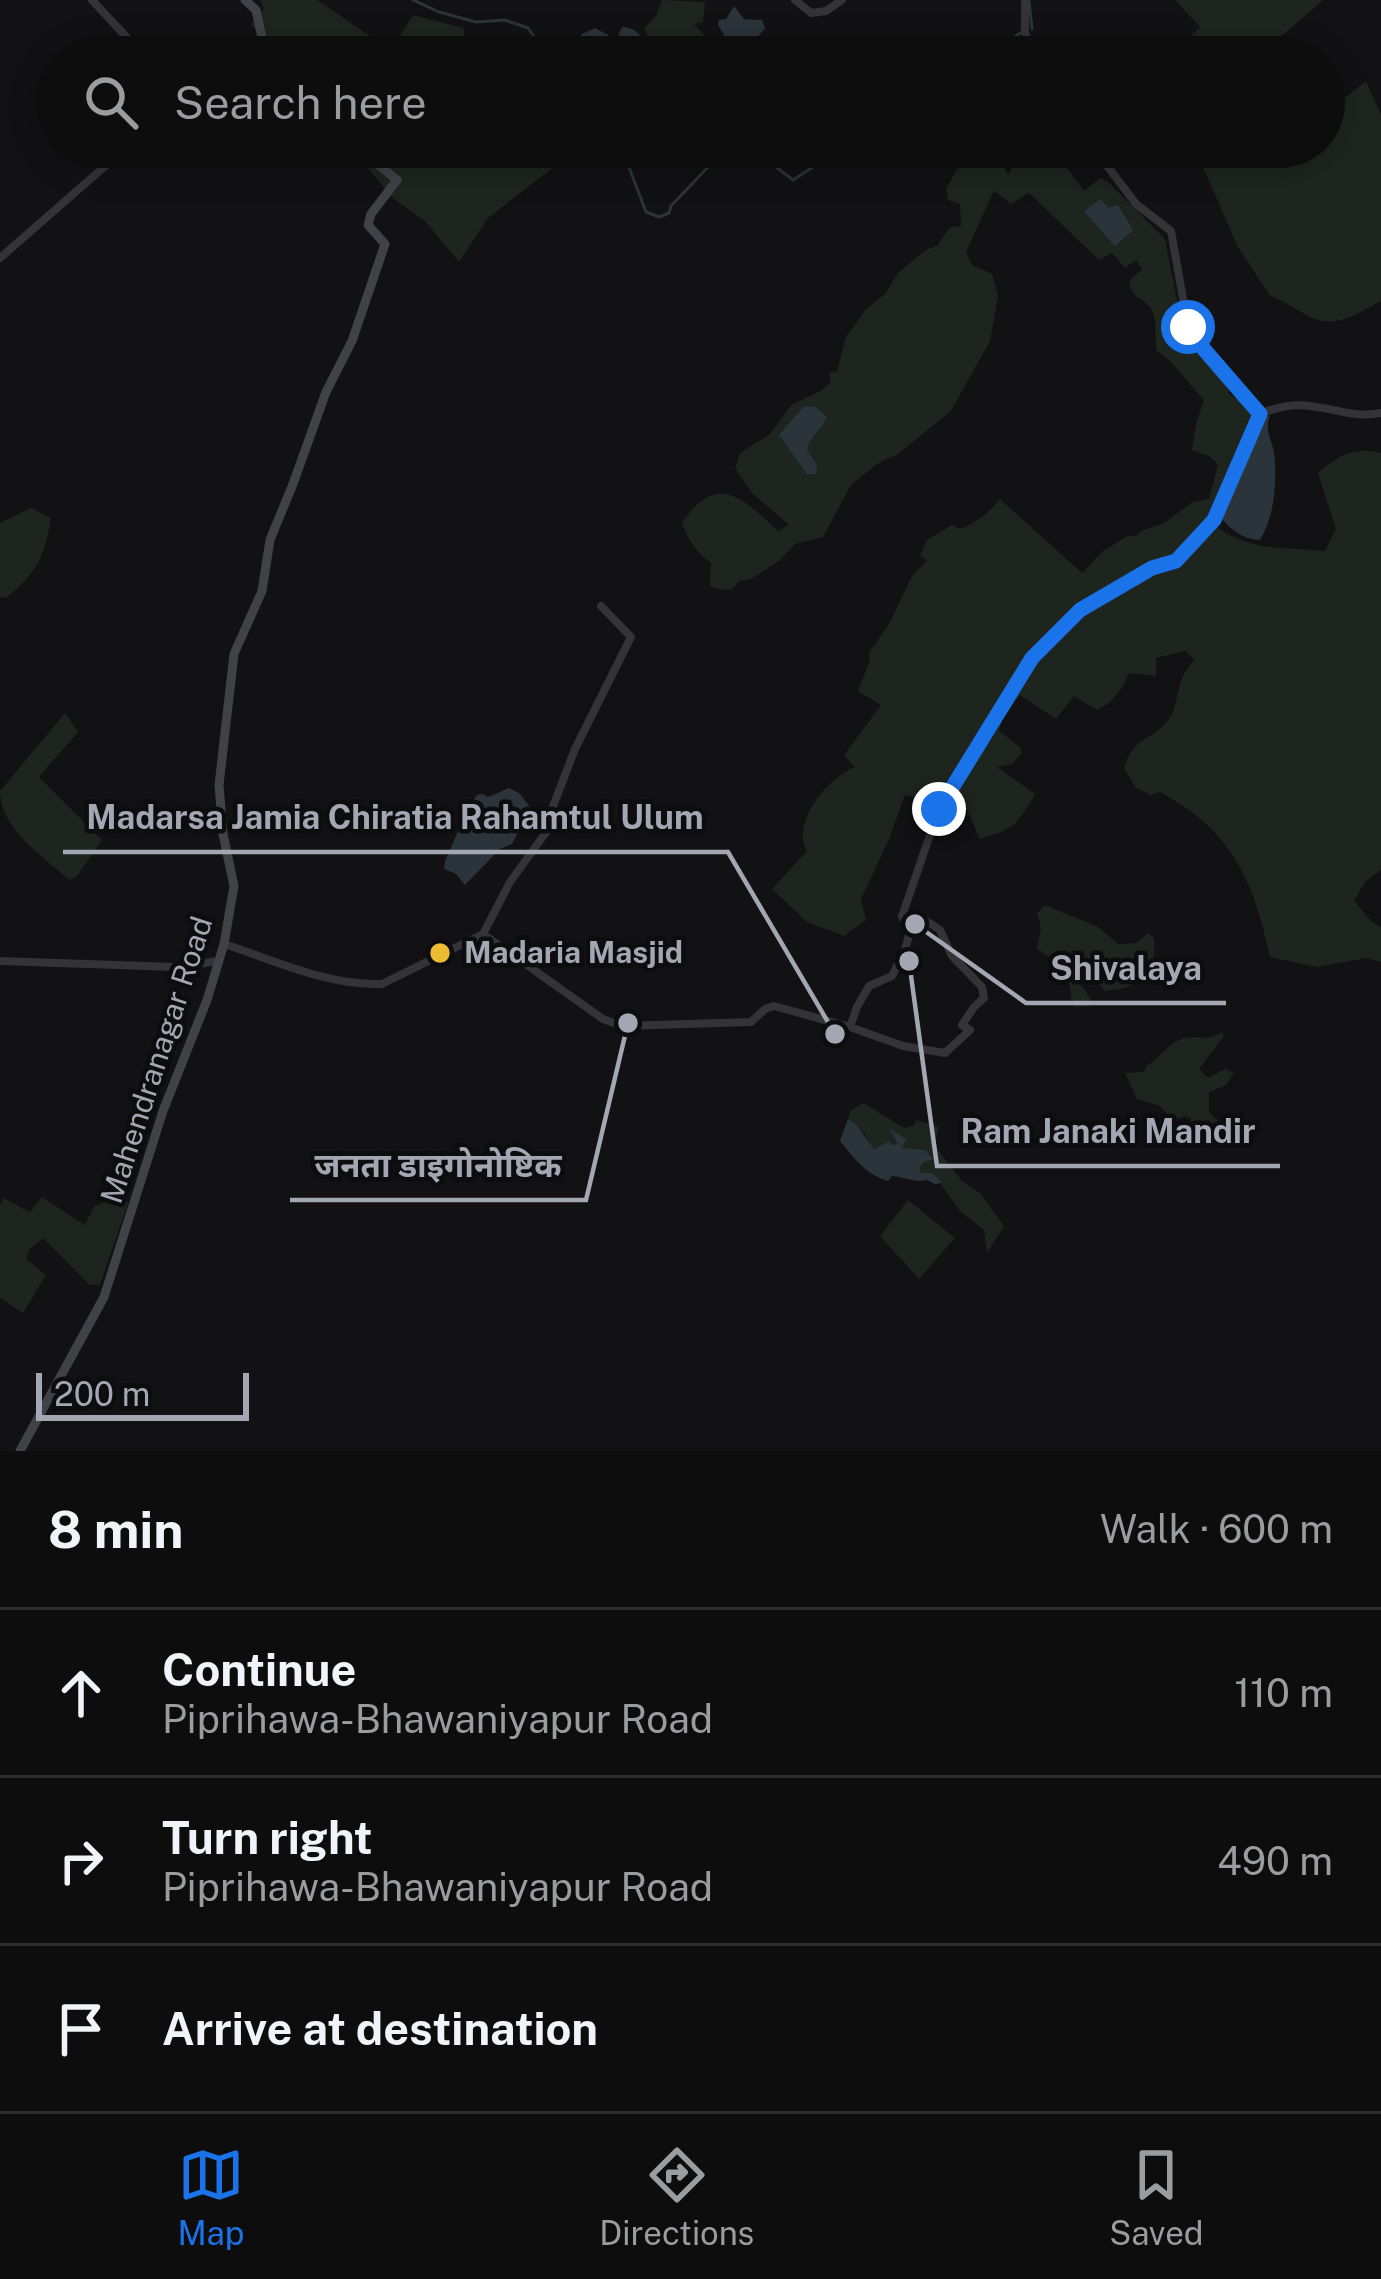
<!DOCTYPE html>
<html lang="en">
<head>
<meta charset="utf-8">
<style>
  body { margin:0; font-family:"Public Sans","Noto Sans Devanagari",sans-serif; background:#171617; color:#f1f3f6 }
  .scale { position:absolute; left:36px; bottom:30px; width:213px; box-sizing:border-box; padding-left:12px; border:6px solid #a3a7b3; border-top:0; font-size:33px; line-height:42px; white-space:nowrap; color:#a3a7b3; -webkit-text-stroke:9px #0d0c0e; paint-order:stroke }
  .stop { position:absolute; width:36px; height:36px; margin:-27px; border:9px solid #1a73e8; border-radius:50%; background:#fff }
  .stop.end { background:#1a73e8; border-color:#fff; box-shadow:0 3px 12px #0008 }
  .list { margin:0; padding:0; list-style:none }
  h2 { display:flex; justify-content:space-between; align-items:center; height:156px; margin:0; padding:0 48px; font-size:51px }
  h2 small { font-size:39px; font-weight:400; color:#9b9c9e }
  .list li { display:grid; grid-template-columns:78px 1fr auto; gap:36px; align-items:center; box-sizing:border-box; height:168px; padding:0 48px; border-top:3px solid #2e2d2e }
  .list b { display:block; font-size:45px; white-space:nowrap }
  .list p { margin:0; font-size:39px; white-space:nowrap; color:#9b9c9e }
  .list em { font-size:39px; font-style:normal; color:#9b9c9e }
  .icon { flex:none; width:66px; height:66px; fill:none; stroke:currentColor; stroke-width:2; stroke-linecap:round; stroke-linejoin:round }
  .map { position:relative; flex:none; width:1381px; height:1451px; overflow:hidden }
  .search { position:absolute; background:#0e0d0e; box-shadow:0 6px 30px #0003; left:36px; right:36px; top:36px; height:132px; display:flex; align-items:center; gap:30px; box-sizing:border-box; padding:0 42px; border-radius:66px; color:#9b9c9e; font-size:45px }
  .sheet { height:660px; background:#0e0d0e }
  nav { display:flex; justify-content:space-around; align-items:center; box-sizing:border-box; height:168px; border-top:3px solid #2e2d2e; background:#0e0d0e; font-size:33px; color:#9b9c9e }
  nav a { display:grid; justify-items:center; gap:6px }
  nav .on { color:#1a73e8 }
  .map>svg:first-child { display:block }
  .green { fill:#1e251f }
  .water { fill:#2b333b }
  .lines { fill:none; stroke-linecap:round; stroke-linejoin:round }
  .stream { stroke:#2b333b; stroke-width:3 }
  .street { stroke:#333338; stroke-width:8 }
  .secondary { stroke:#414248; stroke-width:9 }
  .route { stroke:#1a73e8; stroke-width:15 }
  .poi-dot { fill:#ebbb31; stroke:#0d0c0e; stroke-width:4.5 }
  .labels { text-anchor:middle; stroke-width:9; stroke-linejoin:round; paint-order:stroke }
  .poi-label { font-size:30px; font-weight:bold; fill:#a3a7b3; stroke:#0d0c0e; text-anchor:start }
  .street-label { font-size:30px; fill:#a3a7b3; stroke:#0d0c0e }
  .leader { fill:none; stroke:#a3a7b3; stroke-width:4.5 }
  .callout-dot { fill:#a3a7b3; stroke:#0d0c0e; stroke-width:4.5 }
  .callout-label { font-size:33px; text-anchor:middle; font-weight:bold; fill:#a3a7b3; stroke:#0d0c0e; stroke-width:9; stroke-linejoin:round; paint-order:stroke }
</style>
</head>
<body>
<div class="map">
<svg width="1381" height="1451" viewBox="0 0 1381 1451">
  <rect width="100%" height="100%" fill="#121113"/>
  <!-- green -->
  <path class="green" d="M260,0h57l68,46 14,-9 14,-22 51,13 -1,16 17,13h-204l-25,-33 13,-16z
    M662,0l43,2 -2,20 -9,2 23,25 2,8h-46l-19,-9 -10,-20 12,-12z
    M1175,0h148l-65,57h-17l-9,-11 -13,11h-53l34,-30z
    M1324,65l21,33 21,-17 15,34v186c-20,11 -44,27 -66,18 -17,-7 -27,-17 -45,-23l-32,-49 -44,-100h130z
    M349,147h218l5,6 -84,65 -29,44 -34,-41 -31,-22z
    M969,147h25l14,28 15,-28h28l33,44 16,-13 8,4 57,57 18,92 16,25 32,32 -3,5 14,9 11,11 1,16 -36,81v18c36,24 65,19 107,23l11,-22 -18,-56c19,-17 36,-27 63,-20v417l-16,12 -11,19 18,21 9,5v35l-15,-4 -49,9 -47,-10c-17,-78 -38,-126 -110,-165l-9,3 -15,-7 -12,-20c10,-30 23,-26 41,-44 13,-13 11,-33 18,-48 3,-6 8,-11 11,-17l-9,-8 -29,7v18l-27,-3c-7,16 -15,29 -32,37l-23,-14 -18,23 -36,-24 -18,25 -3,11 21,16 1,7 -9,10 -15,3 38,27c-18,31 -21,35 -55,45l-13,-29 -62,-15 -16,44 -28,60 5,21 -22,16 -37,-14 -35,-33 35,-38c-17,-29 22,-74 48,-84l-11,-12 37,-50 -23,-14 12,-31 -1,-7 20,-29 24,-50 14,-13 -7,-6 7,-15 25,-15 9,4c16,-8 28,-16 39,-30l82,74 20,-21 27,-17 7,2 5,-6 23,-8 29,-21 16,-3 9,-35 -9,-8 -17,-6 4,-26 8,-24c-16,-16 -29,-38 -47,-49 -3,-13 1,-28 -5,-40 -8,-16 -19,-8 -23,-30l13,-12 -6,-9 -11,8 -13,-15 -13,7 -70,-67 -18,11 -17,-13 -28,61 6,13 20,9 6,22 -8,45 -39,70 -53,43 -21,10 -26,21 -28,52 -28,7 -16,17 -28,18 -12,2 -7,8 -11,1 -11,-4 1,-23c-15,-11 -23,-23 -29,-40 35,-53 60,-25 96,8l11,-6 -37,-32 -17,-25 5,-15 30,-19 22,-30 29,-13 10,-9 -2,-9 8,-2 9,-34 20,-28 19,-15 13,-21 27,-23 12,-4 13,-19 11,-1 -1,-22 -12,-4 -2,-11z
    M31,508l20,10c-7,41 -14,54 -45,80l-6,-1v-74z
    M65,713l13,19 -39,45 63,63 -25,36 -8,4c-26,-24 -69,-51 -69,-89z
    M1045,905l53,22 20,17 18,-1 12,-10 6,5c3,40 -13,49 -49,53l-13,-13 -13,4 16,23 -20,2 -4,-4c2,-29 -11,-40 -34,-54l4,-21 -4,-15z
    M1222,1032l2,4 -25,33 9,9 17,-9 9,4 -8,12 -17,7v20l18,18 -10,10h-18l-9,-15 1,-7 -7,-2 -5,3 -10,-3 -9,-10 -23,-7 -12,-26 19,-1 2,-6c14,-7 22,-24 39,-28 16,-3 23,4 37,-6z
    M864,1103l40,25 9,-2 3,-6 23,7 -5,18 28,36 18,12 24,33 -17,27 -3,-23 -24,-19 -27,-38 -12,1 -3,-6 6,-6 -9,-13 -11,1 -4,-2 7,-8 -17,-10 7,13 -24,6 -8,-15 -17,-15 3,-9z
    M123,1196l5,7 -28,82h-10l-47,-47 -13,11 -4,10 20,16 -23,38 -23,-15v-93l4,-7 26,14 12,-15 43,28 9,-19z
    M908,1200l47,38 -36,41 -39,-43z"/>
  <!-- water -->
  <path class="water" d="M734,6l10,13 18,1 3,8 -24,29h-10l-10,-19 3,-3 -6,-10 1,-5 7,-1z
    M622,27c18,0 23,15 26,30 -26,0 -57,5 -78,-8l2,-9h6l4,-6 13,-6 15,8 5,7z
    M1101,199l7,9 10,-3 15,25 -18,16 -31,-35z
    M804,406l11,1 12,10c-5,12 -18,20 -20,33l10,15 -1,9h-9l-28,-39z
    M1270,415c-6,17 2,23 4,38 3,27 1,63 -14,87 -19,-1 -29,-11 -41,-24l42,-96z
    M509,788l10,5 12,15 -19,36 -12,5 -35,36 -9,-11 -12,-5 1,-8 24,-55 8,-11 6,-1 5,3z
    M848,1119l8,5 18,25 14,-7 5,3 4,-2 -8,-15 18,12 -6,8 24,2 8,9 -9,3 -5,6 2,5h12l9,10 -7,1 -8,-4c-12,3 -22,-3 -35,-4l-4,5c-22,-6 -34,-23 -48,-40z"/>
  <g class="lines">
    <!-- stream -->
    <path class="stream" d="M413,0l26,12 37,10 29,-2 23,8 12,17 15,8 1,4
      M1029,0l3,29
      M997,57l4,-10 19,-14
      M610,147l14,7 22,58 13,5 10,-4 2,-7 56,-59
      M764,147l7,16 22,17 51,-33"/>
    <!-- street -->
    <path class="street" d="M92,0l53,57
      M795,0l16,13 15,-2 16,-11
      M1025,0v33l10,24
      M0,258l127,-111
      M1260,414c53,-23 75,7 121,-1
      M902,916l37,-107 93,-151 48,-47 72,-43 24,-7 38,-41 46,-106 -65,-75 -7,-12 -17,-96 -35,-27 -43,-57
      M483,934l27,-52 37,-51 5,-22 23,-60 56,-112 -30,-31
      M224,944c50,16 104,42 158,40l101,-50 120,85 19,7 129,-4 14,-13 9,-3 76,21 7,-20 12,-21 23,-10 13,-26 5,-19 -8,-15
      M0,961l174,6 45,-6
      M850,1027l53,19 42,7 25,-23 -8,-5 12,-18 10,-9 -2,-11 -30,-31 -12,-26 -18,-12 -18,-2"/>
    <!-- secondary -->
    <path class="secondary" d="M245,0l11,10 6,28 15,19
      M20,1451l84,-154 59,-186 44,-111 17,-56 10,-58 -11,-52 -4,-49 15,-131 28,-63 8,-51 23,-56 33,-92 26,-51 33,-97 -17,-19 3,-11 26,-34 -40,-33"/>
  </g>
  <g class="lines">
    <!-- route -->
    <path class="route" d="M939,809l93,-151 48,-48 72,-42 24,-7 38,-41 46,-106 -65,-75 -7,-12"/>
  </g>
  <!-- markers -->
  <circle class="poi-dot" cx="440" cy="953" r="12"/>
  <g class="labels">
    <!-- poi labels -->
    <g class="poi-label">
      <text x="464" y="963">Madaria Masjid</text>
    </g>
    <!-- street labels -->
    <g class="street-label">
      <text transform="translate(157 1060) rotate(-72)" y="10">Mahendranagar Road</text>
    </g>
  </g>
  <!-- callouts -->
  <path class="leader" d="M835 1034L728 852H63M915 924L1026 1003H1226M909 961L937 1166H1280M628 1023L586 1200H290"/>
  <g class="callout-dot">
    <circle cx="835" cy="1034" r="12"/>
    <circle cx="915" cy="924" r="12"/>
    <circle cx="909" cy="961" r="12"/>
    <circle cx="628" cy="1023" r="12"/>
  </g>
  <g class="callout-label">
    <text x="395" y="829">Madarsa Jamia Chiratia Rahamtul Ulum</text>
    <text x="1126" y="980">Shivalaya</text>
    <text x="1108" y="1143">Ram Janaki Mandir</text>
    <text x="438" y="1177">जनता डाइगोनोष्टिक</text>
  </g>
</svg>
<div class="scale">200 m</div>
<div class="stop" style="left:1188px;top:327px"></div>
<div class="stop end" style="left:939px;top:809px"></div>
<div class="search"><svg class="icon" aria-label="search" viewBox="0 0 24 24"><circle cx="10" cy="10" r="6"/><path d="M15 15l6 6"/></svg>Search here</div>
</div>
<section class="sheet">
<h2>8 min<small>Walk · 600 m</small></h2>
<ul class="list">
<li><svg class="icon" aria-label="ahead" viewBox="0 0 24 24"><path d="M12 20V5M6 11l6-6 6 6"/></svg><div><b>Continue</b><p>Piprihawa-Bhawaniyapur Road</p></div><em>110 m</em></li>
<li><svg class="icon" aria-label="right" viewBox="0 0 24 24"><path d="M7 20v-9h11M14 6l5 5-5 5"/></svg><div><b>Turn right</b><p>Piprihawa-Bhawaniyapur Road</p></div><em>490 m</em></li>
<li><svg class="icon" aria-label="arrive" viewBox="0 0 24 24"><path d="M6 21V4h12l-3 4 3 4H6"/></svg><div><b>Arrive at destination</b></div></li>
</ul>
</section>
<nav>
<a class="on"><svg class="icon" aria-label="map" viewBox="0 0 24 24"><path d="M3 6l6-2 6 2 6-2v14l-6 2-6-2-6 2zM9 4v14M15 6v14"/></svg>Map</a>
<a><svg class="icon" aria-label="directions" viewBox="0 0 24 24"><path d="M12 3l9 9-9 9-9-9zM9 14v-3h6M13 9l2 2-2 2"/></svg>Directions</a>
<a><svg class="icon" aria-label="saved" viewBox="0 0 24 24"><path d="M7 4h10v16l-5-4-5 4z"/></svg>Saved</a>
</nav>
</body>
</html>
